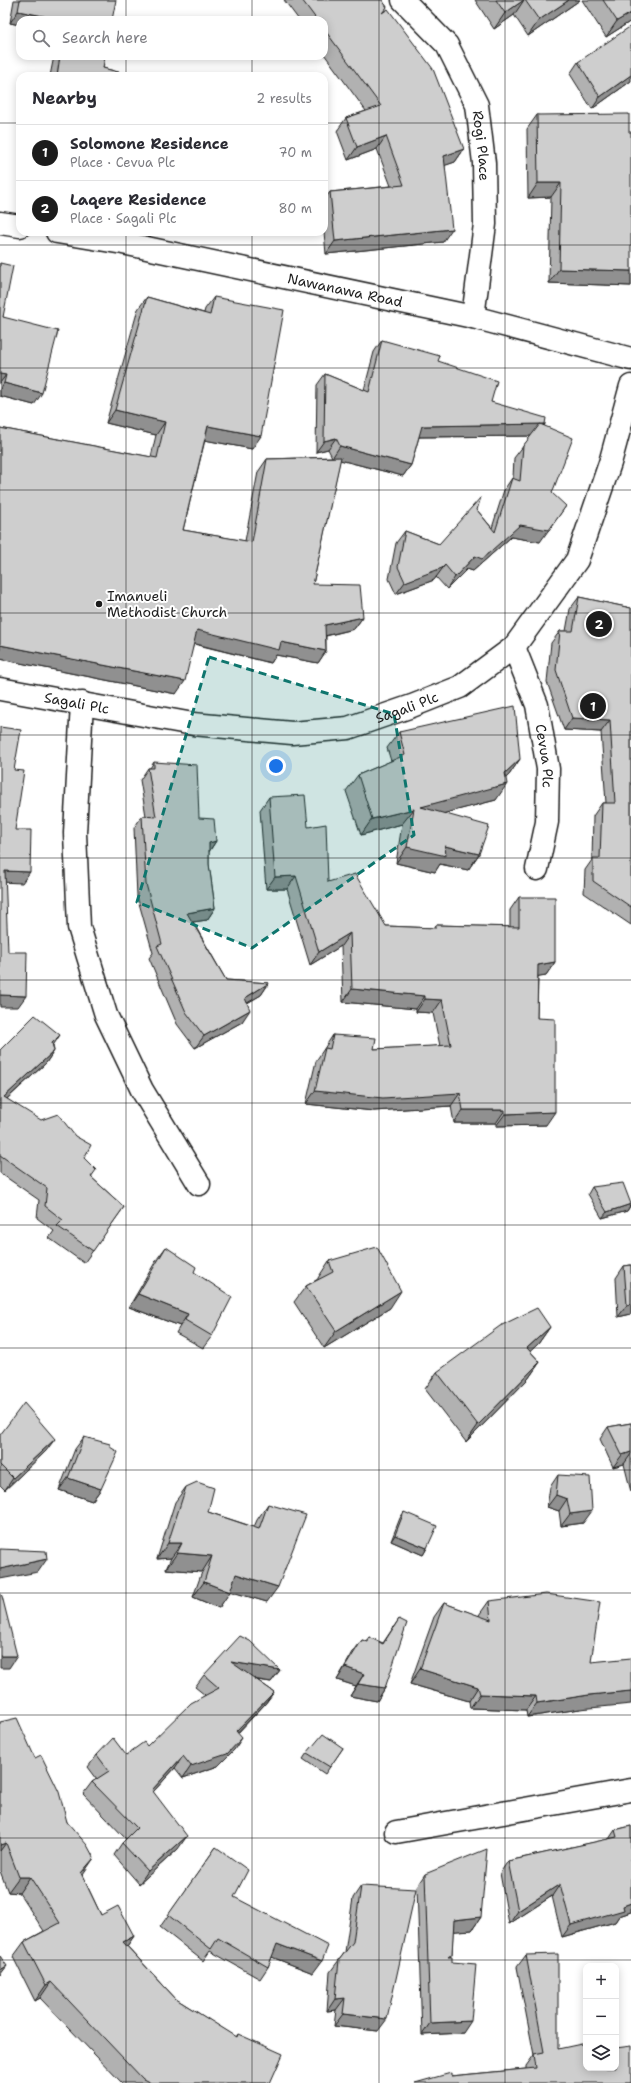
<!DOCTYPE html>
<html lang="en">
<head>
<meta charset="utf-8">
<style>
  body { margin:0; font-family:"Shantell Sans",sans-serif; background:#f7f7f7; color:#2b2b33 }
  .controls { position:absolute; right:12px; bottom:12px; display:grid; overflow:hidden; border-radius:8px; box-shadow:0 2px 10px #0003 }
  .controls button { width:36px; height:36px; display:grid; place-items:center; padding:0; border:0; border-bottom:1px solid #e1e1e2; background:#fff; color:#2b2b33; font:20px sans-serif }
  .you { position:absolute; left:276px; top:766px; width:14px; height:14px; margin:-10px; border:3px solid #fff; border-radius:50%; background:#1a73e8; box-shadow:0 0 0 6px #1a73e833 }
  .badge { display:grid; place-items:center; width:26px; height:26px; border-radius:50%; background:#1c1c1c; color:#fff; font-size:13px; font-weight:700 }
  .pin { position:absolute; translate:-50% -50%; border:2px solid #fff; box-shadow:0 1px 4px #0006 }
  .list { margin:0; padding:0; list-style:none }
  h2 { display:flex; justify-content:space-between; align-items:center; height:52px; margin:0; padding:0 16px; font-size:17px }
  h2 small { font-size:13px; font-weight:400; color:#7c7c81 }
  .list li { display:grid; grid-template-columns:26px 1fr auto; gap:12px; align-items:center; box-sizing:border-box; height:56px; padding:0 16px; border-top:1px solid #e1e1e2 }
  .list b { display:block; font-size:15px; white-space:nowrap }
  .list p { margin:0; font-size:13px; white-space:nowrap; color:#7c7c81 }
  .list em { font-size:13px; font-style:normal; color:#7c7c81 }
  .icon { flex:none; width:22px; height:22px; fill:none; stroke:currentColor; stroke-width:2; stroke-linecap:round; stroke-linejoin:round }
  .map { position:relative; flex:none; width:631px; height:2083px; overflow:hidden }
  .search { position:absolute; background:#fff; box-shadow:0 2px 10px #0003; left:16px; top:16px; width:312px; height:44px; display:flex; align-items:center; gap:10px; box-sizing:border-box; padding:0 14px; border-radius:12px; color:#7c7c81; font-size:15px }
  .panel { position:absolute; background:#fff; box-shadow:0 2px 10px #0003; left:16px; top:72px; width:312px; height:164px; border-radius:12px }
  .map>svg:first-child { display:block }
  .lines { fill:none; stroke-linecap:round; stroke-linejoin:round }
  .street-casing { stroke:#1c1c1c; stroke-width:25 }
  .secondary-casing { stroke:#1c1c1c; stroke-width:25 }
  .street { stroke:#fff; stroke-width:22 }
  .secondary { stroke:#fff; stroke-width:22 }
  .wall { fill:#b1b1b1; stroke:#1c1c1c }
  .shaded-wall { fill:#909090; stroke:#1c1c1c }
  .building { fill:#cecece; stroke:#1c1c1c }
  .marked { fill:#0f766e; fill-opacity:0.2; stroke:#0f766e; stroke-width:3; stroke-dasharray:8 5; stroke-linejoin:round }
  .grid { fill:none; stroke:#1c1c1c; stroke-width:1; stroke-opacity:0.55 }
  .poi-dot { fill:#1c1c1c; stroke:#fff; stroke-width:1.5 }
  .labels { text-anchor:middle; stroke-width:4; stroke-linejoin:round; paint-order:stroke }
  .street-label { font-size:14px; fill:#1c1c1c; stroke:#fff }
  .poi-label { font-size:14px; fill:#1c1c1c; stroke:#fff; text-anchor:start }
</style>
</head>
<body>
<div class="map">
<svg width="631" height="2083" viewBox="0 0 631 2083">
  <rect width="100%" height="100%" fill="#fff"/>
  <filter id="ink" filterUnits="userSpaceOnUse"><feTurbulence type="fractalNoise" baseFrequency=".025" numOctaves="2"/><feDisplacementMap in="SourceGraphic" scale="8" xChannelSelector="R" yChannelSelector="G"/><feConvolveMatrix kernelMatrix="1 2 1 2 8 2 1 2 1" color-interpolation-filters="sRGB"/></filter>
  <g filter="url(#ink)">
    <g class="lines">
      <!-- street casing -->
      <g class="street-casing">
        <g id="street">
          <path id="s1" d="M403,0l44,45 30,60 7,58 1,61 -12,93"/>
          <path id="s2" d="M514,647l23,58 11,64 -1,53 -10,47"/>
          <path id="s3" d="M0,689l193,35 99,9 56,-5 64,-22 48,-19 54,-40 63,-87 33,-97 21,-77"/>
          <path d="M82,703l-7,130 4,94 27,88 36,75 57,94"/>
          <path d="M396,1832l235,-42"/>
        </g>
      </g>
      <!-- secondary casing -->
      <g class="secondary-casing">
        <g id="secondary">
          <path d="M0,223l20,3"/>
          <path id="s4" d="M57,232l66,11 350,74 158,42"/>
        </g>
      </g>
      <!-- street -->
      <use href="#street" class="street"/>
      <!-- secondary -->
      <use href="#secondary" class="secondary"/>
    </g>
    <!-- wall -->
    <path class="wall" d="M14,0h102l-96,20v5l-10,-2z
      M284,0h98l5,7 -4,5 81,137 -9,13 -10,3 -2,77 -117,12 -2,-22v-32l6,-8 61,-6 -14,-37 -29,11 -11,-29 9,-13 20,-7 -42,-57v-34h-25z
      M475,0h105l-52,36 -14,-21 -20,14z
      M582,0h49v21l-25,16z
      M54,56h51l-2,12 30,8h-83z
      M578,62l53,19 -39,28 -22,-35z
      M537,115l92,17 2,154 -82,-3 2,-86 -23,1 -1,-69z
      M0,263l3,54 31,88 -34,-9z
      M147,297l57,16 1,-4 9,-12 38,152 -47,-9 -22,90 62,11 13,-69 9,-13 65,-2 -4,-8 -12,3 1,-67 8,-11 39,16 10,-38 8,-12 56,21 53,41 54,22 -1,2 8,67 -12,49 -29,-5 -38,34 -6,-2 -20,20 -11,-12 -2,3 -38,14 -7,-15 7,-36 9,-12 34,13 38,-34 15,18 12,-38 8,-12h1l1,-20 17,-22 -112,1 -8,28 -8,11 -63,-16 -27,124 50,33 -9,12 -28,7v15l-8,12 -42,-8 -5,8 -77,-19 -18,50 -176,-35v-231l151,29 5,-22 -50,-12 32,-114z
      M579,597l52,11v317l-47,-32 1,-23 7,-10 1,-44 9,-13h4l-5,-71 -37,-2 -17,-48 4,-39 9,-12h6l4,-22z
      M399,732l121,27 -11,16 -3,3 -10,22 -51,13 34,41 -11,16 -28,-6 -5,8 -39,-9 6,-39 -41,11 -15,-44 12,-16 33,-14 -4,-13z
      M154,762l62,79 -7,11v12l6,44 -8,12 -14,2 33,58 43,3 -8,12 -14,8 -5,19 -47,26 -18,-24 -28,-66 4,-5 -16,-57 -3,-68 8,-12h4l-6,-36 8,-12h2z
      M269,797l39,30 20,55 58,44 48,2 2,-3 74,2v-17l9,-13 36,65 -9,13 -8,1 -1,42 9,107 -50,1v-3h-42l-3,-17 -77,5 -68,-7 10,-43 17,-26 41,14 66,-3 -7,-33 -17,-1v-3l-73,-7 -2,-56 -31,19 -23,-76h-21l-6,-79z
      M53,1045l1,6 -8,12 -39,36 77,59 7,19 33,30 -40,56 -35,-25 5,-7 -17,-13 2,-18 -39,-27v-123z
      M592,1187l39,18 -4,6 -25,7 -14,-24z
      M166,1247l28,25 18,64 -9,12 -27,-15 4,-7 -51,-19 28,-48z
      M329,1261l61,47 -66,40 -30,-46 12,-16 12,-7v-1z
      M631,1265v49l-13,3 -2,-39 8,-12z
      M550,1327l-12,17 -8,7 10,11 -12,17 -62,63 -41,-53 12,-17z
      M631,1423v69l-7,-28 -11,3 -13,-28 8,-12z
      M0,1435l46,16 -41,39 -5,-5z
      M84,1437l17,52 -9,12 -33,-11 16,-41z
      M558,1475l25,48 -22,3 -2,-15 -12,-4 3,-20z
      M186,1487l22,25 46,15 3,-7 11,-16 -1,98 -37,-11 -11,17 -26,-11 9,-25 -36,-3 5,-11 -14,1 18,-57z
      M404,1512l23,36 -4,7 -32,-14 9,-23z
      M489,1601l91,108 -53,8 -1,-7 -56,-2 -1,-7 -59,-17 24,-67 10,-14 35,13v-1z
      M399,1619l-14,69 -8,13 -27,-5 6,-10 -19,-6 16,-28 9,-12 4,1 3,-4 14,6z
      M280,1670l-9,12 -14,-2 17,12 -9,12 -27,29 -4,17 -16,16 -35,12 -8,-10 -22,24 25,57 -39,35 -25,-29 8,-12 4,-4 -43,-45 9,-12 5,-3 -9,-12 9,-12h29l21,-9 58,-51 -10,-8 9,-12z
      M0,1722l35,36 32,64 15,53 19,40 33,21 -7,10 49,53 60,38 2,-3 32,49h-148l-82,-85 -5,3 -22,-44 11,-15 20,-11 -25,-38 -11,-1 -8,-21z
      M343,1748l-18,26 -22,-15 4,-6z
      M631,1826v86l-12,4 -4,6 -53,15 -10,-41 -43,28 -9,-51 8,-12 101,-22 6,-9z
      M216,1847l18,50 79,76 -41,-16 -4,10 -8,12 -50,-28 -7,10 -43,-34z
      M425,1874l56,43 -9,13 -19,1 -1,23 -2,3 2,5 11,71 -41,2 -5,-149z
      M361,1886l17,145 -44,-5 2,-16 -9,1 3,-39 15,-20 8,-54z
      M526,1955l32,94 28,19 45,15 -180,-7 75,-7v-3l8,-11 -17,-88z"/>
    <!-- shaded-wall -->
    <path class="shaded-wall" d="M524,0l-10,15 -20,14 11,-16z
      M569,0h11l-52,36 11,-16z
      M18,11l45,9h-43v5l-10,-2z
      M631,13v8l-25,16 11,-16z
      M631,75v6l-39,28 8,-12z
      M386,136l-9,13 -29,11 9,-13z
      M464,149l-9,13 -20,7 9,-13z
      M538,183h23l-10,14 -23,1z
      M452,229l-9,13 -117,12 9,-13z
      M559,269l72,2v15l-82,-3z
      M0,374l6,1 -6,8z
      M4,383l38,10 -8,12 -34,-9v-7z
      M115,410l50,12 -9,13 -50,-12z
      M545,424l-8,12 -123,1 8,-11z
      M208,426l53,10 -9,13 -53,-10z
      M336,438l-8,11 -12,3 8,-11z
      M340,446l71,19 -8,11 -71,-18z
      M566,506l-26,36 -29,-5 -38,34 -6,-2 -20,20 8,-12 20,-21 45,-31z
      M445,565l-11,15 -38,14 9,-12z
      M363,617l-9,12 -38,9 9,-13z
      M197,630l84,12 45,9 -8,12 -42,-8 -5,8 -83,-21z
      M0,645l185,36 -9,13 -176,-35z
      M572,718l38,2 -9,12 -37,-2z
      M520,759l-11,16 -13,12 11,-3 -11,16 -85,22 10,-15 84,-34z
      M414,809l-12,15 -41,11 11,-16z
      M216,841l-8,12 1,-10z
      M445,846l34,8 -11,16 -28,-6 -5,8 -39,-9 11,-16z
      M5,871l25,1 -8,11 -22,-1z
      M296,876l-9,13h-21l9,-12z
      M215,908l-8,12 -28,4 8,-11z
      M350,933l-9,13 -31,19 9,-13z
      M555,962l-9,13 -17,3 9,-13z
      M269,983l-8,12 -24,14 8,-11z
      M352,989l73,7 -9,13 -73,-7z
      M0,995l26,1 -8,11h-18z
      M425,999l17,1 -9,13 -17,-1z
      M250,1010l-8,12 -47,26 9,-12z
      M60,1035l-8,12v-4z
      M54,1051l-8,12 -46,42 4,-8z
      M315,1091l145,2 -9,13 -77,5 -68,-7z
      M463,1110h42l-9,13h-42z
      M555,1112l-9,13 -50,1 9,-12z
      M631,1204l-4,7 -25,7 5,-6z
      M401,1291l-11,17 -66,40 12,-17z
      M138,1294l50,20 -8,12 -51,-19z
      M631,1304v10l-13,3 9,-12z
      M550,1327l-12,17 -22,21 11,-17z
      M540,1362l-12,17 -62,63 12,-17z
      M55,1439l-9,12 -41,39 8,-12z
      M631,1452v2l-7,10 -11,3 9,-12z
      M68,1478l33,11 -9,12 -33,-11z
      M556,1495l11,4 -8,12 -12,-4z
      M592,1511l-9,12 -22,3 9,-12z
      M395,1535l32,13 -4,7 -32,-14z
      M168,1543h14l-11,15 -14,1z
      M177,1553l35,3 -10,16 -36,-3z
      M47,1559l-9,13 -38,7v-10z
      M236,1574l42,13 -11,15 -42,-12z
      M204,1582l26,10 -11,16 -26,-11z
      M0,1656h17l-8,12h-9z
      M231,1662l49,8 -9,12 -49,-8z
      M345,1667l19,7 -8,12 -19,-6z
      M420,1669l58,18 -9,14 -59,-17z
      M358,1684l27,4 -8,13 -27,-5z
      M631,1691v13l-51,5 -53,8 10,-14 52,-8z
      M274,1692l-9,12 -38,39 9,-12z
      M480,1694l56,2 -10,14 -56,-2z
      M242,1738l-8,12 -16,16 -35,12 8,-12z
      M183,1756l-8,12 -31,34 8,-12z
      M187,1836l-9,13 -39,35 9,-13z
      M6,1843l-6,8v-6z
      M94,1858l-11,16 -13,14 11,-15z
      M19,1877h11l-11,16 -11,-1z
      M560,1884l-8,12 -43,28 9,-13z
      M631,1903v9l-12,4 -4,6 -53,15 9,-12z
      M481,1917l-9,13 -27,2 9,-12z
      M134,1936l-11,16v-10z
      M277,1944l45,17 -9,12 -44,-17z
      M7,1966l-7,9v-5z
      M51,1982l-11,16 -5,3 11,-16z
      M345,1998l-9,12 -9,1 8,-12z
      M343,2014l44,5 -9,12 -44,-5z
      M471,2021l-8,12 -41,2 8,-12z"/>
    <!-- building -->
    <path class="building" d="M20,0h96l-4,20h-49l-45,-9z
      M302,0h80l5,7 -5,6 6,-4 45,60 31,80 -20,7 8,73 -117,12 -5,-49 74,-7 -18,-49 -29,11 -11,-29 35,-12 -57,-77v-9h-7z
      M496,0h28l-19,13z
      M525,0h44l-30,20z
      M603,0h28v13l-14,8z
      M631,26v49l-31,22 -22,-35z
      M60,56h45l-2,12 30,8h-76z
      M629,114v18h2v139l-72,-2 2,-86h-23l-1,-68z
      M0,263l13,3 -10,51 55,14 -16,62 -38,-10 2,-8 -6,-1z
      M147,297l63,18 4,-18 70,13 -23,126 -53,-10 -25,104 69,12 15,-83 74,-2 -28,127 47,1 3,32 -38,8 1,26 -45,-9 -2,8 -82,-20 -12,51 -185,-36v-217l157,30 8,-36 -50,-12z
      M382,340l58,16 -2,5 59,20 -6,21 55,16 -1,6 -123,2 -11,39 -71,-19 -4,-8 -12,3 1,-67 44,18z
      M540,424l33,14 -21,55 14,13 -17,24 -29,-5 -38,34 -7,-3 -20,21 -10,-12 -3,3 -37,14 -7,-15 7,-36 34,13 42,-47 -4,13 18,22 17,-54 8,3 3,-35z
      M579,597l52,11v299l-38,-26v-23h7l2,-55h13l-5,-83 -38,-2 -16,-48 4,-39h13z
      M515,706l5,53 -15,14 2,11 -86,23 68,19 -10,28 -34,-8 1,10 -39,-9 7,-38 -42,10 -14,-44 47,-20 -6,-23z
      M0,727l21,3 -7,40 10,1 -9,59h16l-1,42 -25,-1 3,81h19l-1,44 -26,-1z
      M154,762l43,3 2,53 15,1 2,22 -7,2v21l6,44 -28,5 39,67 43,3 -24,15 5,12 -46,26 -18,-24 -29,-66 5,-2 -16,-60 -4,-68 14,1 -8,-49h6z
      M305,795l3,32 18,-3 2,58 27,-8 31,52 50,2v-3l83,2v-30h36v65l-17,3 -1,53 18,1v93l-50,2v-4h-42l-3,-17 -77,5 -68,-7 10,-43 5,1 3,-14 43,3 -2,11 77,-4 -9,-45 -17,-1v-3l-73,-7 -2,-56 -31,19 -23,-76 -21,1 -6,-80z
      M35,1015l25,20 -8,8 2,8 -50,46 37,23 17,-6 17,22 16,9 -7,13 12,12 -5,7 33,30 -31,44 -36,-25 6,-6 -18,-14 2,-18 -47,-33v-105z
      M623,1183l8,21 -24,8 -15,-25z
      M166,1247l30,20 -2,5 38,25 -20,39 -27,-16 3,-6 -50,-20z
      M377,1247l24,44 -65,40 -30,-45 27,-14 -4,-11z
      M631,1265v39l-4,1 -3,-39z
      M537,1308l13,19 -23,21 13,14 -62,63 -41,-53 63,-46z
      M24,1403l31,36 -42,39 -13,-13v-30z
      M631,1423v29l-9,3 -14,-28z
      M84,1437l26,7v3l8,5 -17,37 -33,-11z
      M558,1475l32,2 2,34 -22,3 -3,-15 -11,-4z
      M197,1482l17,6 -6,24 51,17 9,-25 38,11 -28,72 -42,-13 -6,18 -26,-10 8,-26 -35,-3 5,-10h-14l18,-56z
      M404,1512l33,14 -10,22 -32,-13z
      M0,1549l46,2 1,8 -47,10z
      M0,1593l2,3 15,60h-17z
      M546,1594l54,8 -9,60 40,-4v33l-42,4 -52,8 -1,-7 -56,-2 -2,-7 -58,-18 24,-66 47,17 -2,-19z
      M399,1619l8,4 -22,65 -27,-4 6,-10 -19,-7 17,-27 6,2 1,-5 14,7z
      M240,1636l10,5 30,29 -49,-8 43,30 -38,39 6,7 -15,16 -36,12 -8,-10 -31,34 35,46 -39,35 -26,-28 15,-15 -45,-46 17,-11 -12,-16 16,-17 13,17 18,-13 3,4 44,-43 28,-15 -15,-13z
      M17,1718l18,40 6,-3 18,37 8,30 20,23 7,13 -13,15 20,42 17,-9 16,30 -11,6 53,57 61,38 1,-3 45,20 -13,29h-119l-8,-4 -92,-97 -5,3 -22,-43 36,-19 -30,-46h-11l-13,-34 -6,2v-123z
      M323,1734l20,14 -13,19 -23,-14z
      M631,1826v77l-8,3 1,4 -53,15 -11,-41 -42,27 -10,-50 109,-24 -2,-7z
      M216,1847l32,23 -14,27 94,49 -6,15 -45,-17 -9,23 -50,-29 -7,11 -43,-34z
      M487,1849l-6,68 -27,3 -2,34 -4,3h4v5l24,2 -5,57 -41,2 -5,-149z
      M361,1886l55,3 -29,130 -44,-5 2,-16 -10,1 4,-39 14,-18z
      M558,1954v95l28,-6v25h30v-20l15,-2v37h-216l36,-10v3l85,-8 -2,-14 10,-2 -18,-97z
      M0,1956l7,10 -7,4z"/>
  </g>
  <!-- marked area -->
  <path class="marked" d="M209,657l185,57 20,121 -162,113 -115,-46z"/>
  <!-- grid -->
  <path class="grid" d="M126,0v20M252,0v20M379,0v2083M505,0v2083M126,56v20M252,56v20M0,123h20M324,123h307M126,232v1851M252,232v1851M0,245h631M0,368h631M0,490h631M0,613h631M0,735h631M0,858h631M0,980h631M0,1103h631M0,1225h631M0,1348h631M0,1470h631M0,1593h631M0,1715h631M0,1838h631M0,1960h631"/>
  <!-- markers -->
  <circle class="poi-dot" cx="99" cy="604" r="4"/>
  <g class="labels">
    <!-- street labels -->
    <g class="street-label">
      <text dy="5" stroke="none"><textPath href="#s1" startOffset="171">Rogi Place</textPath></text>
      <text dy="5" stroke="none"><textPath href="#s4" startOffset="294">Nawanawa Road</textPath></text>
      <text dy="5" stroke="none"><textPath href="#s3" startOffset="78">Sagali Plc</textPath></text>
      <text dy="5" stroke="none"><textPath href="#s3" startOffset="414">Sagali Plc</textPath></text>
      <text dy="5" stroke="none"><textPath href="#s2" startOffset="114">Cevua Plc</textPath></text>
    </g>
    <!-- poi labels -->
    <g class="poi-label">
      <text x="107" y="601">Imanueli<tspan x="107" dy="16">Methodist Church</tspan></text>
    </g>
  </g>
</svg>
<div class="controls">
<button>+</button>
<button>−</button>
<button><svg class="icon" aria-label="layers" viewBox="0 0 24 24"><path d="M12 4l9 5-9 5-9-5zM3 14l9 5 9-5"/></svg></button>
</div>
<div class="you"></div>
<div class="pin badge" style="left:593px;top:706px">1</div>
<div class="pin badge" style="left:599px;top:624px">2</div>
<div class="search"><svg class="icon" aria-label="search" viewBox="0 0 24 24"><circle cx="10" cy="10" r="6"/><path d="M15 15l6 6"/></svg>Search here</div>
<section class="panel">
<h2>Nearby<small>2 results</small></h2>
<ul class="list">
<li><span class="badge">1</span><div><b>Solomone Residence</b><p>Place · Cevua Plc</p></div><em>70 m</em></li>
<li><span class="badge">2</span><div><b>Laqere Residence</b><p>Place · Sagali Plc</p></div><em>80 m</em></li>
</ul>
</section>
</div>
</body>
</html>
